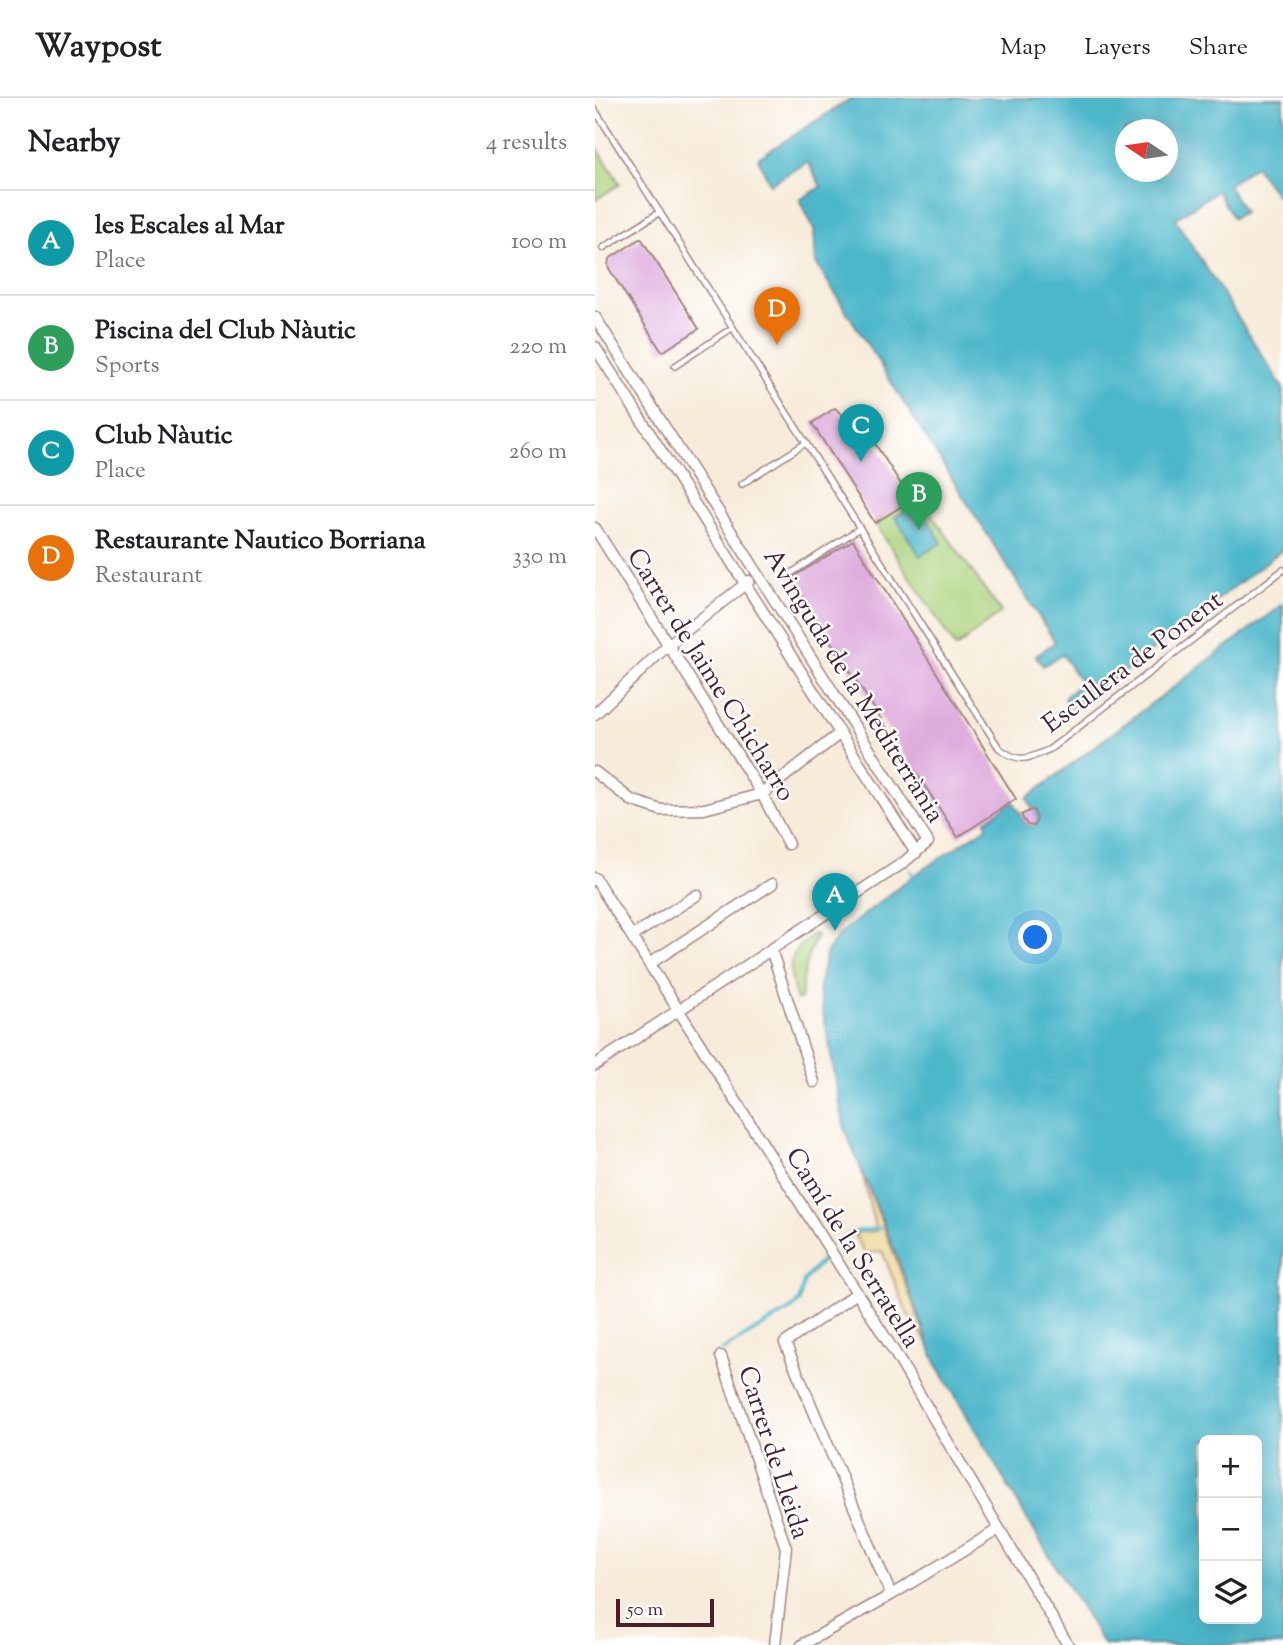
<!DOCTYPE html>
<html lang="en">
<head>
<meta charset="utf-8">
<style>
  body { margin:0; font-family:"Sorts Mill Goudy",serif; background:#f2f2f2; color:#202124 }
  .controls { position:absolute; right:21px; bottom:21px; display:grid; overflow:hidden; border-radius:10px; box-shadow:0 7px 28px #0002 }
  .controls button { width:63px; height:63px; display:grid; place-items:center; padding:0; border:0; border-bottom:2px solid #e0e0e0; background:#fff; color:#202124; font:35px sans-serif }
  .compass { position:absolute; left:520px; top:21px; width:63px; height:63px; border-radius:50%; background:#fff; box-shadow:0 7px 28px #0002; rotate:283deg }
  .scale { position:absolute; left:21px; bottom:18px; width:98px; box-sizing:border-box; padding-left:7px; border:4px solid #4a1f2b; border-top:0; font-size:19px; line-height:24px; white-space:nowrap; color:#4a1f2b; -webkit-text-stroke:5px #fff; paint-order:stroke }
  .you { position:absolute; left:441px; top:840px; width:24px; height:24px; margin:-18px; border:5px solid #fff; border-radius:50%; background:#1a73e8; box-shadow:0 0 0 10px #1a73e833 }
  .badge { display:grid; place-items:center; width:46px; height:46px; border-radius:50%; background:#db2777; color:#fff; font-size:23px; font-weight:700 }
  .pin { position:absolute; translate:-50% -58px; filter:drop-shadow(0 2px 4px #0008) }
  .pin::after { content:''; position:absolute; top:37px; width:24px; height:21px; background:inherit; clip-path:polygon(0 0,100% 0,50% 100%) }
  .list { margin:0; padding:0; list-style:none }
  h2 { display:flex; justify-content:space-between; align-items:center; height:91px; margin:0; padding:0 28px; font-size:30px }
  h2 small { font-size:23px; font-weight:400; color:#757577 }
  .list li { display:grid; grid-template-columns:46px 1fr auto; gap:21px; align-items:center; box-sizing:border-box; height:105px; padding:0 28px; border-top:2px solid #e0e0e0 }
  .list b { display:block; font-size:26px; white-space:nowrap }
  .list p { margin:0; font-size:23px; white-space:nowrap; color:#757577 }
  .list em { font-size:23px; font-style:normal; color:#757577 }
  .icon { flex:none; width:38px; height:38px; fill:none; stroke:currentColor; stroke-width:2; stroke-linecap:round; stroke-linejoin:round }
  .map { position:relative; flex:none; width:688px; height:1547px; overflow:hidden }
  header { display:flex; align-items:center; gap:42px; box-sizing:border-box; height:98px; padding:0 35px; background:#fff; border-bottom:2px solid #e0e0e0 }
  header strong { font-size:33px }
  nav { display:flex; gap:38px; margin-inline-start:auto; font-size:24px }
  main { display:flex }
  aside { flex:1; background:#fff }
  .map>svg:first-child { display:block }
  .green { fill:#acd37e; stroke:#7b7954; stroke-width:2 }
  .sand { fill:#eeda9e; stroke:#9c7c64; stroke-width:2 }
  .water { fill:#4db7ca; stroke:#4c6b7a; stroke-width:2; fill-rule:evenodd }
  .lines { fill:none; stroke-linecap:round; stroke-linejoin:round }
  .stream { stroke:#4db7ca; stroke-width:3.5 }
  .building { fill:#deabdd }
  .lane-casing { stroke:#a08582; stroke-width:8 }
  .street-casing { stroke:#a08582; stroke-width:13 }
  .lane { stroke:#fff; stroke-width:5 }
  .street { stroke:#fff; stroke-width:10 }
  .labels { text-anchor:middle; stroke-width:5; stroke-linejoin:round; paint-order:stroke }
  .street-label { font-size:26px; fill:#4a1f2b; stroke:#fff }
</style>
</head>
<body>
<header>
<strong>Waypost</strong>
<nav><a>Map</a><a>Layers</a><a>Share</a></nav>
</header>
<main>
<aside>
<h2>Nearby<small>4 results</small></h2>
<ul class="list">
<li><span class="badge" style="background:#0f9aa8">A</span><div><b>les Escales al Mar</b><p>Place</p></div><em>100 m</em></li>
<li><span class="badge" style="background:#2e9e5b">B</span><div><b>Piscina del Club Nàutic</b><p>Sports</p></div><em>220 m</em></li>
<li><span class="badge" style="background:#0f9aa8">C</span><div><b>Club Nàutic</b><p>Place</p></div><em>260 m</em></li>
<li><span class="badge" style="background:#e8710a">D</span><div><b>Restaurante Nautico Borriana</b><p>Restaurant</p></div><em>330 m</em></li>
</ul>
</aside>
<div class="map">
<svg width="688" height="1547" viewBox="0 0 688 1547">
  <rect width="100%" height="100%" fill="#fff"/>
  <filter id="ink" filterUnits="userSpaceOnUse"><feTurbulence type="fractalNoise" baseFrequency=".0143" numOctaves="2"/><feDisplacementMap in="SourceGraphic" scale="14" xChannelSelector="R" yChannelSelector="G"/><feConvolveMatrix kernelMatrix="1 2 1 2 8 2 1 2 1" color-interpolation-filters="sRGB"/></filter>
  <filter id="wash" filterUnits="userSpaceOnUse"><feTurbulence type="fractalNoise" baseFrequency=".00686" numOctaves="4" result="noise"/><feDisplacementMap in="SourceGraphic" scale="28" xChannelSelector="R" yChannelSelector="G"/><feGaussianBlur stdDeviation="1.57" result="paint"/><feColorMatrix in="noise" values="0 0 0 0 0 0 0 0 0 0 0 0 0 0 0 0 0 1.4 0 .05"/><feComposite in="paint" operator="in"/></filter>
  <g filter="url(#wash)">
    <rect width="100%" height="100%" fill="#f7ebd9"/>
    <!-- green -->
    <path class="green" d="M0,46l25,40 -25,16z
      M320,393l86,121 -45,36 -81,-125z
      M218,836l4,2c-11,18 -15,42 -16,63l-4,1c-10,-31 -11,-46 16,-66z"/>
    <!-- sand -->
    <path class="sand" d="M265,1067l68,178 -20,-28 -26,-64 -16,3 -12,-19 6,-3 16,-1z"/>
    <!-- water -->
    <path class="water" d="M257,0h431v106l-28,-38 -27,19 16,27 -11,6 -16,-27 -42,28 108,169v161l-199,154 -2,-2 -11,7 -7,-10 17,-15 -19,-29 -19,12 -7,-10 19,-14 -239,-379 -2,-34 -14,-29 21,-13 -13,-25 -38,22 -12,-26zM530,32h42v42h-42z
      M323,405l24,40 -22,13 -25,-39z
      M688,506v1041h-179l-68,-111 -101,-173 -40,-110 -50,-121 -24,-129 -2,-13 5,-25 3,-11 14,-19 72,-57 74,-49 -1,-6 27,-20 14,24 7,1 3,-8 -10,-20zM609,1342h53v179h-53z"/>
    <g class="lines">
      <!-- stream -->
      <path class="stream" d="M316,773l2,5
        M249,1142l8,-8 28,-4
        M128,1252l70,-42 6,-6 5,-22 21,-23"/>
    </g>
    <g id="blocks">
      <!-- building -->
      <path class="building" d="M46,140l58,91 -37,23 -54,-85 1,-8z
        M240,310l7,7 11,-6 58,91 -36,23 -63,-100z
        M258,442l163,259 -58,38 -168,-258z
        M438,711l4,9 -3,8 -7,-1 -6,-10z"/>
    </g>
  </g>
  <g filter="url(#ink)">
    <use href="#blocks" fill-opacity="0" stroke="#a08582" stroke-width="2"/>
    <g class="lines">
      <!-- lane casing -->
      <g class="lane-casing">
        <path id="lane" d="M0,12l404,638c20,16 30,11 51,1l233,-179
          M8,150l57,-36
          M80,268l57,-38
          M147,386l64,-41
          M198,474l67,-44"/>
      </g>
      <!-- street casing -->
      <g class="street-casing">
        <path id="street" d="M0,219l333,525 -25,21 -308,202
          M0,249l321,506
          M0,430l167,266 26,50
          M0,616l73,-69 81,-64
          M0,674l36,28 30,10 43,-1 58,-15 77,-60
          M0,780l300,475 173,292
          M37,838l65,-41
          M176,851l43,133
          M54,866l123,-80
          M262,1195l-72,50 106,252
          M126,1258l65,192 -11,97
          M207,1547l89,-50 108,-66"/>
      </g>
      <!-- lane -->
      <use href="#lane" class="lane"/>
      <!-- street -->
      <use href="#street" class="street"/>
    </g>
  </g>
  <g class="labels">
    <!-- street labels -->
    <g class="street-label">
      <text transform="translate(537 563) rotate(-37)" y="9">Escullera de Ponent</text>
      <text transform="translate(117 576) rotate(58)" y="9">Carrer de Jaime Chicharro</text>
      <text transform="translate(260 587) rotate(58)" y="9">Avinguda de la Mediterrània</text>
      <text transform="translate(259 1149) rotate(58)" y="9">Camí de la Serratella</text>
      <text transform="translate(180 1354) rotate(72)" y="9">Carrer de Lleida</text>
    </g>
  </g>
</svg>
<div class="controls">
<button>+</button>
<button>−</button>
<button><svg class="icon" aria-label="layers" viewBox="0 0 24 24"><path d="M12 4l9 5-9 5-9-5zM3 14l9 5 9-5"/></svg></button>
</div>
<svg class="compass" viewBox="-18 -18 36 36"><path d="M0-13l5 13h-10z" fill="#e53935"/><path d="M0 13l5-13h-10z" fill="#757577"/></svg>
<div class="scale">50 m</div>
<div class="you"></div>
<div class="pin badge" style="left:240px;top:833px;background:#0f9aa8">A</div>
<div class="pin badge" style="left:324px;top:432px;background:#2e9e5b">B</div>
<div class="pin badge" style="left:266px;top:364px;background:#0f9aa8">C</div>
<div class="pin badge" style="left:182px;top:247px;background:#e8710a">D</div>
</div>
</main>
</body>
</html>
